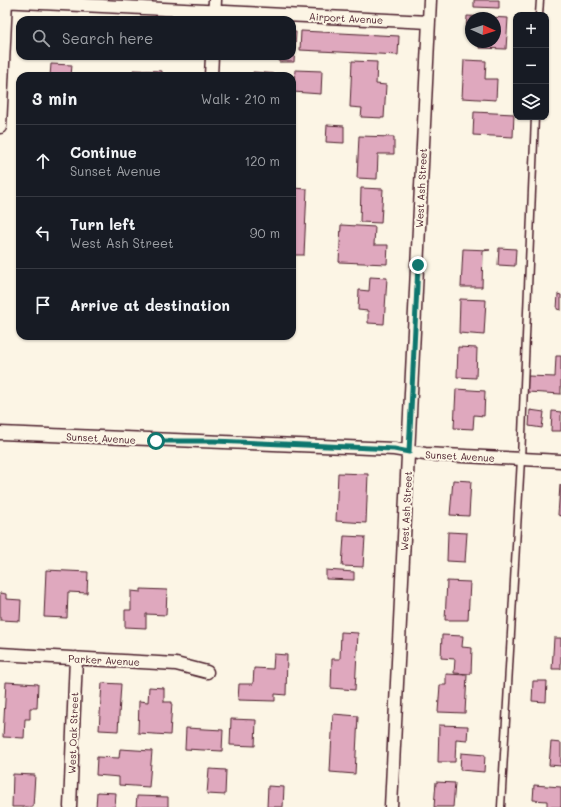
<!DOCTYPE html>
<html lang="en">
<head>
<meta charset="utf-8">
<style>
  body { margin:0; font-family:Mali,sans-serif; background:#20242c; color:#f1f3f6 }
  .controls { position:absolute; right:12px; top:12px; display:grid; overflow:hidden; border-radius:8px; box-shadow:0 1px 3px #0004 }
  .controls button { width:36px; height:36px; display:grid; place-items:center; padding:0; border:0; border-bottom:1px solid #363941; background:#171b24; color:#f1f3f6; font:20px sans-serif }
  .compass { position:absolute; left:465px; top:12px; width:36px; height:36px; border-radius:50%; background:#171b24; box-shadow:0 1px 3px #0004; rotate:93deg }
  .stop { position:absolute; width:12px; height:12px; margin:-9px; border:3px solid #0f766e; border-radius:50%; background:#fff }
  .stop.end { background:#0f766e; border-color:#fff; box-shadow:0 1px 4px #0008 }
  .list { margin:0; padding:0; list-style:none }
  h2 { display:flex; justify-content:space-between; align-items:center; height:52px; margin:0; padding:0 16px; font-size:17px }
  h2 small { font-size:13px; font-weight:400; color:#9ea1a6 }
  .list li { display:grid; grid-template-columns:26px 1fr auto; gap:12px; align-items:center; box-sizing:border-box; height:72px; padding:0 16px; border-top:1px solid #363941 }
  .list b { display:block; font-size:15px; white-space:nowrap }
  .list p { margin:0; font-size:13px; white-space:nowrap; color:#9ea1a6 }
  .list em { font-size:13px; font-style:normal; color:#9ea1a6 }
  .icon { flex:none; width:22px; height:22px; fill:none; stroke:currentColor; stroke-width:2; stroke-linecap:round; stroke-linejoin:round }
  .map { position:relative; flex:none; width:561px; height:807px; overflow:hidden }
  .search { position:absolute; background:#171b24; box-shadow:0 1px 3px #0004; left:16px; top:16px; width:280px; height:44px; display:flex; align-items:center; gap:10px; box-sizing:border-box; padding:0 14px; border-radius:12px; color:#9ea1a6; font-size:15px }
  .panel { position:absolute; background:#171b24; box-shadow:0 1px 3px #0004; left:16px; top:72px; width:280px; height:268px; border-radius:12px }
  .map>svg:first-child { display:block }
  .building { fill:#dfa8be; stroke:#4a1f2b }
  .lines { fill:none; stroke-linecap:round; stroke-linejoin:round }
  .lane-casing { stroke:#4a1f2b; stroke-width:9 }
  .street-casing { stroke:#4a1f2b; stroke-width:15 }
  .lane { stroke:#fcf5e5; stroke-width:6 }
  .street { stroke:#fcf5e5; stroke-width:12 }
  .route { stroke:#0f766e; stroke-width:5 }
  .labels { text-anchor:middle; stroke-width:4; stroke-linejoin:round; paint-order:stroke }
  .street-label { font-size:10px; fill:#4a1f2b; stroke:#fcf5e5 }
</style>
</head>
<body>
<div class="map">
<svg width="561" height="807" viewBox="0 0 561 807">
  <rect width="100%" height="100%" fill="#fcf5e5"/>
  <filter id="ink" filterUnits="userSpaceOnUse"><feTurbulence type="fractalNoise" baseFrequency=".025" numOctaves="2"/><feDisplacementMap in="SourceGraphic" scale="8" xChannelSelector="R" yChannelSelector="G"/><feConvolveMatrix kernelMatrix="1 2 1 2 8 2 1 2 1" color-interpolation-filters="sRGB"/></filter>
  <g filter="url(#ink)">
    <!-- building -->
    <path class="building" d="M474,0h25v8l-25,-1z
      M467,16l41,2 -2,31 -27,-1v-6h16v-24h-24v16h-5z
      M301,31l98,5 -1,19 -98,-5z
      M292,32h4l-2,30h-15v-6h13z
      M464,60l22,1 -1,18h12l-1,21 -34,-2z
      M352,61l25,1 -1,22 10,1 -2,33 -23,-1 1,-9 -12,-1z
      M51,64l21,1 -1,11h-21z
      M133,70l29,1v5h-29z
      M295,70l27,1 -1,23 -28,-2z
      M253,72l25,2v2h-25z
      M474,112l40,2 -1,23 -40,-2z
      M327,125l17,1v17l-18,-1z
      M359,136l35,1v17h-16l-1,25 -20,-1z
      M292,188l15,1 -3,66h-12z
      M361,188l22,1 -2,34 -21,-1z
      M341,225l34,2 -1,18h14l-1,19 -48,-2z
      M499,248l17,1 -1,17 -17,-1z
      M463,249l27,1 -7,1 -1,36h-21z
      M370,277l17,1 -3,46 -16,-1v-12l-10,-1 1,-20 10,1z
      M558,294l3,1v15l-4,-1z
      M460,299l26,1 -2,35 -25,-2z
      M458,347l19,1 -1,30 -19,-1z
      M556,356h5v38l-34,-2 1,-16 27,1z
      M456,389l29,2 -1,25 -10,-1 -1,14 -19,-1z
      M530,410l14,2 -2,16 -13,-2z
      M552,411l9,1v19h-10z
      M338,473l30,1 -2,49 -30,-2z
      M453,480l18,1 -2,35 -19,-1z
      M560,485h1v31l-3,-1z
      M448,532l19,1 -2,29 -18,-1z
      M344,536l21,1 -2,30 -21,-1z
      M46,570l42,2 -1,21 -19,-1 -1,26 -23,-1z
      M326,570l28,2v8l-28,-1z
      M447,581l23,1 -2,38h-23z
      M141,589l26,1 -1,25 -20,-1v14l-21,-1v-17h6v-19l10,1z
      M0,593l6,1v5l15,1 -1,21 -20,-1z
      M341,632l17,1 -3,57 -24,-2 1,-29h8z
      M442,635l21,1 -1,11 10,1 -1,26 -17,-1 1,-14 -14,-1z
      M554,638h7v31h-9z
      M274,654l13,1 -1,40 -11,-1v7l-37,-1 1,-16h14l1,-16 19,1z
      M446,674l21,1 -2,38 -27,-1 2,-27h6z
      M533,681h14l-1,21 -14,-1z
      M6,682l32,2 -1,24h-7v11h-5l-1,19 -21,-1z
      M102,683l19,1 -3,47 -19,-1z
      M149,687l15,1v14h8l-2,33 -32,-2 1,-32 9,1z
      M333,714l25,2 -3,58 -25,-2z
      M231,719l25,1 -1,26 -25,-1z
      M439,725l29,1 -1,14 -11,-1 -1,23h-17z
      M186,728l37,2 -1,21 -37,-2z
      M551,742l10,1v23l-12,-1z
      M120,749l32,2 -3,36 -30,-2v-8l-23,-2 1,-18 22,1z
      M461,753l24,2 -1,17 -24,-2z
      M209,769l17,1 -1,25 -18,-1z
      M13,774l22,1 -2,32h-21z
      M436,782l19,1 -2,24h-19z
      M534,785l27,2v20h-14v-6l-14,-1z
      M268,786l16,1 -1,20h-16z
      M97,792l19,1 -1,14h-19z
      M137,796l31,1v10h-32z"/>
    <g class="lines">
      <!-- lane casing -->
      <g class="lane-casing">
        <path id="lane" d="M539,15l1,-15
          M501,807l20,-348 14,-342"/>
      </g>
      <!-- street casing -->
      <g class="street-casing">
        <path id="street" d="M0,1l429,21
          M214,20l1,-20
          M211,76l1,-20
          M0,127l6,-127
          M0,433l394,16 31,5 136,7
          M0,654l176,10 31,8
          M70,807l6,-149
          M391,807l39,-807"/>
      </g>
      <!-- lane -->
      <use href="#lane" class="lane"/>
      <!-- street -->
      <use href="#street" class="street"/>
    </g>
  </g>
  <g class="lines" filter="url(#ink)">
    <!-- route -->
    <path class="route" d="M156,441h58l180,8 15,3 9,-187"/>
  </g>
  <g class="labels">
    <!-- street labels -->
    <g class="street-label">
      <text transform="translate(346 18) rotate(3)" y="4">Airport Avenue</text>
      <text transform="translate(421 188) rotate(-87)" y="4">West Ash Street</text>
      <text transform="translate(101 438) rotate(3)" y="4">Sunset Avenue</text>
      <text transform="translate(460 456) rotate(3)" y="4">Sunset Avenue</text>
      <text transform="translate(406 511) rotate(-87)" y="4">West Ash Street</text>
      <text transform="translate(104 660) rotate(3)" y="4">Parker Avenue</text>
      <text transform="translate(73 733) rotate(-88)" y="4">West Oak Street</text>
    </g>
  </g>
</svg>
<div class="controls">
<button>+</button>
<button>−</button>
<button><svg class="icon" aria-label="layers" viewBox="0 0 24 24"><path d="M12 4l9 5-9 5-9-5zM3 14l9 5 9-5"/></svg></button>
</div>
<svg class="compass" viewBox="-18 -18 36 36"><path d="M0-13l5 13h-10z" fill="#e53935"/><path d="M0 13l5-13h-10z" fill="#9ea1a6"/></svg>
<div class="stop" style="left:156px;top:441px"></div>
<div class="stop end" style="left:418px;top:265px"></div>
<div class="search"><svg class="icon" aria-label="search" viewBox="0 0 24 24"><circle cx="10" cy="10" r="6"/><path d="M15 15l6 6"/></svg>Search here</div>
<section class="panel">
<h2>3 min<small>Walk · 210 m</small></h2>
<ul class="list">
<li><svg class="icon" aria-label="ahead" viewBox="0 0 24 24"><path d="M12 20V5M6 11l6-6 6 6"/></svg><div><b>Continue</b><p>Sunset Avenue</p></div><em>120 m</em></li>
<li><svg class="icon" aria-label="left" viewBox="0 0 24 24"><path d="M17 20v-9H6M10 6l-5 5 5 5"/></svg><div><b>Turn left</b><p>West Ash Street</p></div><em>90 m</em></li>
<li><svg class="icon" aria-label="arrive" viewBox="0 0 24 24"><path d="M6 21V4h12l-3 4 3 4H6"/></svg><div><b>Arrive at destination</b></div></li>
</ul>
</section>
</div>
</body>
</html>
